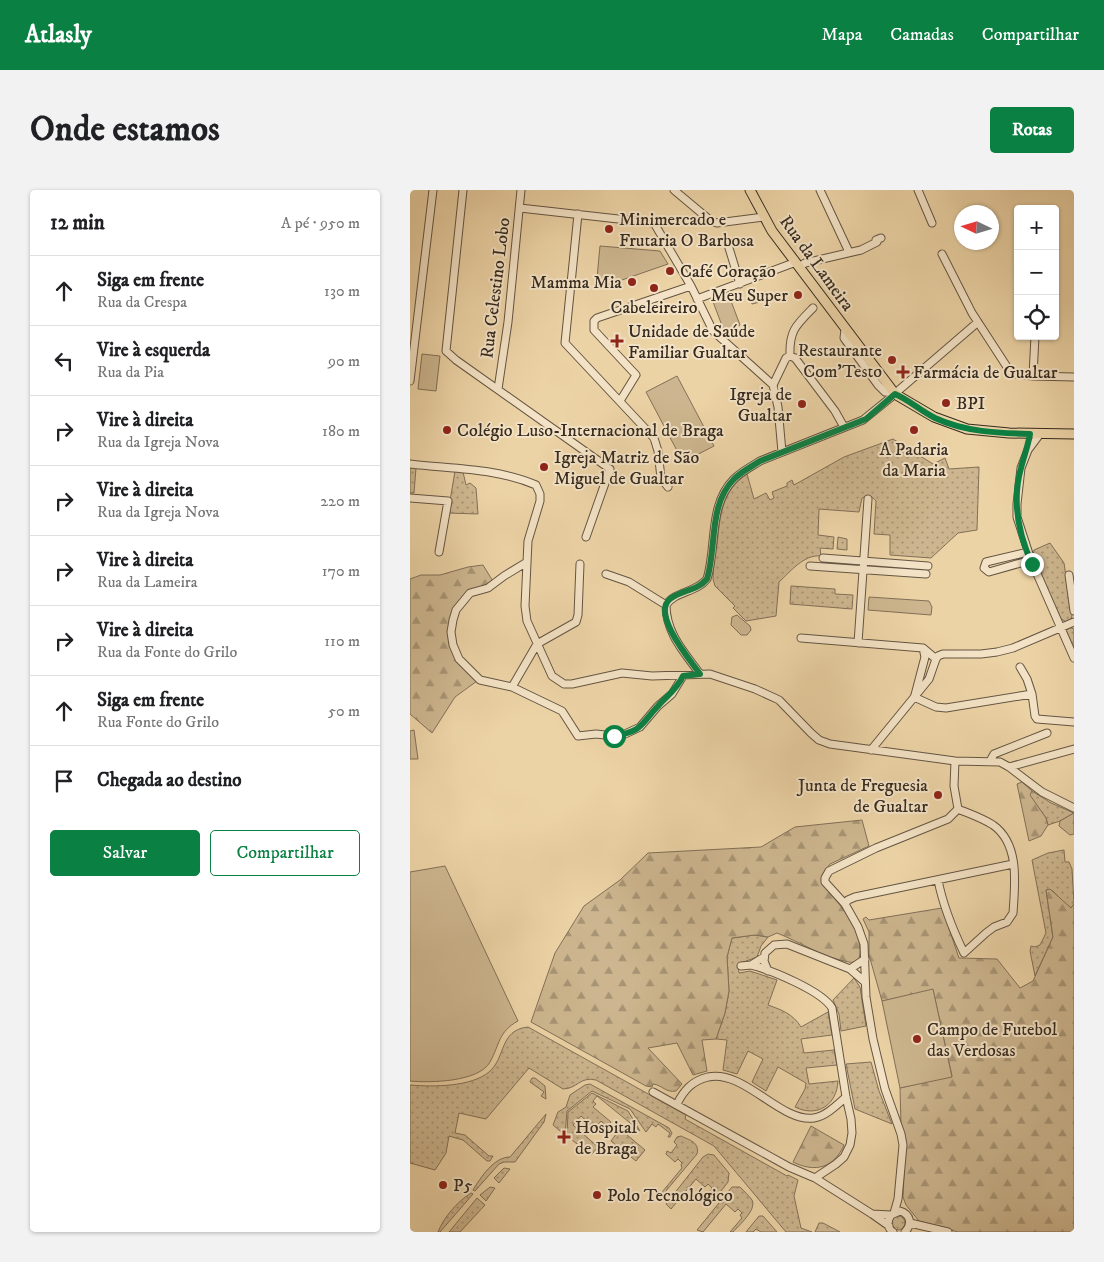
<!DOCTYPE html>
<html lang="pt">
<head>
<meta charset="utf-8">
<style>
  body { margin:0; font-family:"IM FELL DW Pica",serif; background:#f2f2f2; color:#202124 }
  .controls { position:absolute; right:15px; top:15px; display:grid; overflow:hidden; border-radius:5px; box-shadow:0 1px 4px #0004 }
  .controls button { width:45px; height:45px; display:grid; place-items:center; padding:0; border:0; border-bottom:1px solid #e0e0e0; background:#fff; color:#202124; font:25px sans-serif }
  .compass { position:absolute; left:544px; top:15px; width:45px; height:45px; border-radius:50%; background:#fff; box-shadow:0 1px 4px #0004; rotate:274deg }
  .stop { position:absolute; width:15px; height:15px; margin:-11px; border:4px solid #0b8043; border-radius:50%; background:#fff }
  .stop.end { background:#0b8043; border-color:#fff; box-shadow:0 1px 5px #0008 }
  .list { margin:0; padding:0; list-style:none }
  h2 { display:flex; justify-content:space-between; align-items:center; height:65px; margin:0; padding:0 20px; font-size:21px }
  h2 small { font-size:16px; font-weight:400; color:#757577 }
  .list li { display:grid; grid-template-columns:32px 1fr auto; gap:15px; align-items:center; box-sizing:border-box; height:70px; padding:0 20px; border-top:1px solid #e0e0e0 }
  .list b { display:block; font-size:19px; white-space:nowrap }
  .list p { margin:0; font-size:16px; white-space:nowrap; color:#757577 }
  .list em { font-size:16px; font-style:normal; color:#757577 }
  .actions { display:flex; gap:10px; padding:15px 20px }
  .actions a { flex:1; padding:11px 0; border:1px solid #0b8043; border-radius:5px; text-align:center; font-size:18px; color:#0b8043 }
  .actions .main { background:#0b8043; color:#fff }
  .icon { flex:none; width:28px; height:28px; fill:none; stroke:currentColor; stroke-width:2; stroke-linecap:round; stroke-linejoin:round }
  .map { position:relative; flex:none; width:664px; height:1042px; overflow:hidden; border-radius:5px }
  header { display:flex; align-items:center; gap:30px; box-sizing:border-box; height:70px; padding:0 25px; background:#0b8043; color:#fff }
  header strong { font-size:24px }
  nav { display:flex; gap:28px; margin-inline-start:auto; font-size:18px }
  .intro { display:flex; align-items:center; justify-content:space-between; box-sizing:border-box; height:120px; padding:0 30px }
  h1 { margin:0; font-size:35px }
  .button { padding:12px 22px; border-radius:5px; background:#0b8043; color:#fff; font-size:18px; font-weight:700 }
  main { display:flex; gap:30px; padding:0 30px }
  aside { flex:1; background:#fff; border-radius:5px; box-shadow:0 1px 4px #0004 }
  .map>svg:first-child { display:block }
  .grass { fill:url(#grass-dots); stroke:#827058 }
  .forest { fill:url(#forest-firs); stroke:#827058 }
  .park { fill:#cdb68f; stroke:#827058 }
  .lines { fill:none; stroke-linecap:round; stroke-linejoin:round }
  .minor-casing { stroke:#645542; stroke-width:9 }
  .major-casing { stroke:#362b20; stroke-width:11 }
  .minor { stroke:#f3e2c5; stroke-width:7 }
  .major { stroke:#ecd3a6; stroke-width:9 }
  .route { stroke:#0b8043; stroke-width:6 }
  .poi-dot { fill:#8f2418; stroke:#f3e2c5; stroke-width:2 }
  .labels { text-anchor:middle; stroke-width:4; stroke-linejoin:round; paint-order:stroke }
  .poi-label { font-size:18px; fill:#362b20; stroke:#f3e2c5; text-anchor:start }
  .street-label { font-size:18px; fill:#362b20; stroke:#f3e2c5 }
</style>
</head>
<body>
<header>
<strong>Atlasly</strong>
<nav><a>Mapa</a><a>Camadas</a><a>Compartilhar</a></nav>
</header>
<div class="intro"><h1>Onde estamos</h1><a class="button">Rotas</a></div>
<main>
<aside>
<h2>12 min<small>A pé · 950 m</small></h2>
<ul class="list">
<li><svg class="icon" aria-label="ahead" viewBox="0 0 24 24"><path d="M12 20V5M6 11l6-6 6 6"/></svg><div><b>Siga em frente</b><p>Rua da Crespa</p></div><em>130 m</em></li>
<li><svg class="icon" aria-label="left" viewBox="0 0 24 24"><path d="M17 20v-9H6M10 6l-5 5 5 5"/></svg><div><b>Vire à esquerda</b><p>Rua da Pia</p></div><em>90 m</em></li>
<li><svg class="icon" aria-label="right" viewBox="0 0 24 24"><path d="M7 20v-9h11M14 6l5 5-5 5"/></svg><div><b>Vire à direita</b><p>Rua da Igreja Nova</p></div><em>180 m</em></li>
<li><svg class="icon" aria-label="right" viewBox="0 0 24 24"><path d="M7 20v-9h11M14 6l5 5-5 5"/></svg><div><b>Vire à direita</b><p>Rua da Igreja Nova</p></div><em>220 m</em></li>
<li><svg class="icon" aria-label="right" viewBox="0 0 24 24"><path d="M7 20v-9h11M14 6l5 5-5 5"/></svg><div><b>Vire à direita</b><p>Rua da Lameira</p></div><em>170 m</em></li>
<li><svg class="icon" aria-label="right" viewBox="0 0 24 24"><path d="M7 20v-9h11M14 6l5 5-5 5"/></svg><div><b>Vire à direita</b><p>Rua da Fonte do Grilo</p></div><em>110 m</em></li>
<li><svg class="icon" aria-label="ahead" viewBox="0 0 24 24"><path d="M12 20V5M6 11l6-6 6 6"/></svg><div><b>Siga em frente</b><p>Rua Fonte do Grilo</p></div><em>50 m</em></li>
<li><svg class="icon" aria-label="arrive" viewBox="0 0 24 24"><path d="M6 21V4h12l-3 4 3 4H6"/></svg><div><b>Chegada ao destino</b></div></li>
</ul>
<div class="actions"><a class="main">Salvar</a><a>Compartilhar</a></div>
</aside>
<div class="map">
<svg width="664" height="1042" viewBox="0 0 664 1042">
  <defs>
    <pattern id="grass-dots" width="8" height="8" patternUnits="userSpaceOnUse" patternTransform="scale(1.25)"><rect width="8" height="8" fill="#cdb68f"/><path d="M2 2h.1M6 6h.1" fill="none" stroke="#a79474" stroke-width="1.8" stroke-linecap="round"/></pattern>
    <pattern id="forest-firs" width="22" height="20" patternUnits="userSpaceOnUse" patternTransform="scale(1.25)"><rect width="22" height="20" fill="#cdb68f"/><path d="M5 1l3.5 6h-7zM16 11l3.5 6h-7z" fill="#a79474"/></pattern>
  </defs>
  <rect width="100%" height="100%" fill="#ecd3a6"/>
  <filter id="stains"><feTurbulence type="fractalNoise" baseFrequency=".004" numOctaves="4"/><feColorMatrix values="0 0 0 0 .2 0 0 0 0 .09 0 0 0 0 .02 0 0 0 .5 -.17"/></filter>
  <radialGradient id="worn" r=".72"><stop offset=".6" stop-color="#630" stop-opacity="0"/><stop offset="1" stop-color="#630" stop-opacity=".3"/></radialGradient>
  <!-- grass -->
  <path class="grass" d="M483,249l40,25 12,-6 4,11 30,-2 -2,63 -19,3 -27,25 -41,-3v-20l-16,-1 2,-33c-4,-5 -8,-6 -14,-3l-3,14 -40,-3 -1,26 16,2 -1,12 -13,-1 1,8c-17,-2 -31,16 -42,26l-3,34 -30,5 -13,-13 2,-2 -20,-20 -2,-7c0,-12 2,-24 4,-35 3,-28 5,-54 30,-70l7,25 12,-6 4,7 4,-2 -2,-6 15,-6v-3l5,-3 2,5 50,-28z
    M0,277l6,1 -2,25h-4z
    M45,281l8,1 3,13 4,-2 6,5 2,26 -30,-1z
    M428,347l9,2v11l-10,-1z
    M640,353l14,20 8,53 -1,3 -5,3 -6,-4 -27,-62 1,-6z
    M381,396l44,3v5l18,1 -1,14 -62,-5z
    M659,437l5,2v20l-8,-18z
    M622,601l19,12 23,10 -14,8 -12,4 -2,-7 -17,-23z
    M654,660l1,12h4l3,7 2,35 -3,4 -8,-6 -10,-11 -7,-1 7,47 -18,39 -5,-25 1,-5 4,1 5,-2 6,-12 -14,-73 16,-7z
    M345,745l13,2 -7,9 -4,11 -19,7 1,9 11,-2 27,9 -9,25c14,5 25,9 33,22l27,-15 4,23 -31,4 3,14 30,-3 3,15 -31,3 3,16 29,-3c-1,24 -21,37 -43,26l10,-18 1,-6 -28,-16 -12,24 -14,-9 11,-23 -15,-8 -11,23 -14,-4 4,-30 -11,-1 9,-26 4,-22 -2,-34 5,-19z
    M444,788l6,9 6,39 -25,5 -2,-17 -6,-14z
    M118,837l158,88 -1,4 102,57 1,-1 10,5 -4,16 7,32 11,4h-26l-72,-86 -118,-66c-16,-4 -19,9 -33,9l-34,-21 -43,51 -27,-6 -4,20 10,2 24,21h4l-3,5h-3l-24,-21 -14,-4 -3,17 -11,17 -25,-7v-78c23,2 61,2 79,-13 17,-14 10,-42 39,-45z
    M461,872l8,29 13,33 -37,-15 -9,-45z
    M122,888h3l10,8 1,13 -5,-3 3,-4 -14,-10z
    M180,894l79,44 3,5 -2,4h-2l2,-4 -12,-9 -2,3 -4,-3 -6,8 -16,-23 -38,-18 -25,20 -2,24 -12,-10 5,-13 8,-5 4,-12 15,-10z
    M182,903l36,18 12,20 -43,-35 -4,5 3,3 -3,3 18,15 -4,5 -6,-6 -6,7 -14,-12 -8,9 25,22 -7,8 -24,-19 1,-24z
    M136,924l-2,8 -29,40h-11l-5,2 -24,27 -2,-1c8,-13 21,-33 37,-33z
    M210,939l25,21 -9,11 -25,-20z
    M271,946c8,4 19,6 16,18l-37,44 -2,-1 24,-29 -1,-3 1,-2 -4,-4 -3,3 -9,-8 1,-3 4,2 6,-8 -3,-3 3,-5z
    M298,964l6,1 15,18 -1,9 -17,22 -5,-5 6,-6 -1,-3 1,-2 -4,-4 -3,3 -9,-8 -25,30 -5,-5 37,-47z
    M94,978l6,1 -11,14 -5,-5z
    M80,997l5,1 -9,13 -6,-6z
    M322,997h8c4,4 9,9 12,13 5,10 -13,25 -19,32h-3l12,-14 -2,-3 2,-2 -4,-4 -3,3 -9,-8 -23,28 -6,-2z
    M61,1003l2,1 -33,38h-2c6,-15 19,-30 33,-39z
    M67,1008l8,7 -25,27h-11z
    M349,1026h4l14,16h-16l-5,-3 -3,3h-7z
    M481 1033a7 7 0 1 1 14 0a7 7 0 1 1-14 0Z
    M409,1033h4l17,9h-25z"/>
  <!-- forest -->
  <path class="forest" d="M73,375l11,18 -26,9 -13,17 -4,38 26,34 -22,16 -23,36 -22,-19v-135l11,-4h19l28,-8z
    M612,592l10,9 -2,4 16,23 2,7 -7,11 -12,5 -12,-57z
    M664,623v21l-4,1 -11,-9 1,-5z
    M452,630l7,26 -39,18 -8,11c1,13 13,23 20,33 8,10 15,22 17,34 1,5 2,11 0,16 -2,4 -6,5 -10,4 -25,-4 -49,-20 -72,-29l-9,4 -13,-2 -23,3 -5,19 2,34 -4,22 -9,26 -14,1 5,31 -14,4 -16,-32 -29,5 34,36 -6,7c-10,2 -14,-6 -23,-7l-1,3 -6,-1 -115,-64 24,-69 29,-47 36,-26 28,-27 113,-6 34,-20z
    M640,699l21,19 3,-4v328h-116l-39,-11 -13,-16 -3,-8 2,-46 -4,-26 -1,-37 52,-12 -19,-86 -51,11 -13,-46v-23l-6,-13 3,-2 3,3 73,-12 17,50 38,1 23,29 13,-7 20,-44 -7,-47z
    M401,936l33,19c-10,23 -29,28 -51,17z"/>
  <!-- park -->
  <path class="park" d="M190,56l60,5 8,13 -72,25z
    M356,102l2,8 -16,4 -2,-9z
    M318,103l12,32 -16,6 -12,-32z
    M12,164l18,2 -4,35 -18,-2z
    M267,186l37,70 -31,16 -37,-70z
    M459,407l60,4 3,6 -1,8 -63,-5z
    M327,425l13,11 1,4 -4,5h-6l-10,-10 1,-8z
    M4,540l4,29h-8v-28z
    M35,676l73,155c-20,11 -18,23 -28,41 -11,20 -60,21 -80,19v-209z
    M523,799l19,88 -52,11 -18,-87z"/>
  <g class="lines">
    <!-- minor casing -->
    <g class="minor-casing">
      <path id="minor" d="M53,0l-17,161 10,9 154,109 -24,68
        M264,0l37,31 6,2 47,-6
        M410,0l29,62
        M508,0l14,33
        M110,18l134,15 37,63 22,45 60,54 5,22 4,45
        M168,24l-13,129 89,95 4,13 3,27 7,9
        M319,58l11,36
        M532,64l30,59 37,57 5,4 19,2
        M389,77l6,-4 56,-13 16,-8 -1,-2 5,-2
        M287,109l99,-37
        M435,139l-1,9 34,47 7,7 9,1
        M625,146l-2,40 41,1
        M380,166c-1,-25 6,-31 23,-48
        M0,191l23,-191
        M363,195l13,-27 4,-2 5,2 40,53 9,16
        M88,199l10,-67 13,-132
        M489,200l79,-68
        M210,211l16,-26 -42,-45v-9l3,-3 94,-32
        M630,244l-12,16 -7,18 -4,36v13l14,43 43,98
        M0,274c42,5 87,4 126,21l4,9v7l-12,40 -3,65 2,15 25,55 12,8h8l50,-11 30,3 58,-2 45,15 24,11 32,33 8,7 11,4 125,17 45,1 9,5 33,25 32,16
        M0,308l38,3 -9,51
        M618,362l-42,10 -2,6 5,4 42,-12
        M413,368l105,8
        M170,374l-2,51 -2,7 -39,22 -25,43 50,24 16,25 18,-2 18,2 11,-2 15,-7 18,-21 14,-12 11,-18
        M400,376l116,8
        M196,384l23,8 37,23
        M659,385l5,36
        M256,415c9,-14 30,-12 41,-26 10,-32 1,-74 27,-100 8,-8 17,-12 26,-18l103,-41 32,-26
        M256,415c0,28 18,47 34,69
        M391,448l122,10 13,11
        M448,453l10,-144
        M526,469l2,-3 5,-2h38l16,-2 16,-4 61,-26
        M102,497l-32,-7 -21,-21 -6,-14 -2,-13 2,-12 3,-10 14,-17 18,-5 16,-12 23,-14
        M622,504l3,22 2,3 37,3
        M505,505l10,-38 -2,-9
        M504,507l22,10 10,1 86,-14 -5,-15 -7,-12
        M461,560l58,-71 7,-20
        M545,571l-1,25 4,23
        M580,571l4,-7 53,-21
        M599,577l65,-18
        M528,690c5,26 14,48 26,73l22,-20 8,-6 13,-5 6,-9c2,-29 7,-69 -20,-88 -11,-7 -23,-11 -35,-16
        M435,714l3,-4 7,-3 158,-33
        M341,775c20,5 71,26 81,43l14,89 5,22 1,14 -2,12 -6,12 -8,7 -21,14
        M331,776l10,-1 13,-8
        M440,779l15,-10
        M358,781l-4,-10 1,-8 9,-8 13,-1 63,25 15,13
        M243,902l136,75 26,11 57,36 17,12
        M267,914c7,-14 15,-23 31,-27 36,-8 73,46 106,41 12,-2 23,-13 32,-21
        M484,1023l4,-14 5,-54 -2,-11 -16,-45 -12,-50 -7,-42 -2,-53 -6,-17 -13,-23 -20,-22v-4l4,-7 47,-23 72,-29 10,-10
        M462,1024l19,1
        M500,1033l38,9
        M483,1042c-6,-4 -6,-11 -2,-17l9,-4c10,3 13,13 5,21"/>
    </g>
    <!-- major casing -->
    <g class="major-casing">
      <path id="major" d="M340,0l22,41 123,163 39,23 33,12 42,4 65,1"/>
    </g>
    <!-- minor -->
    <use href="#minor" class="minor"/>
    <!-- major -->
    <use href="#major" class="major"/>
  </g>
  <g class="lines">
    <!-- route -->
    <path class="route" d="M204,546c29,-5 26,-11 44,-30 9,-10 19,-17 25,-30l17,-2c-9,-13 -49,-60 -30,-75 11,-9 27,-8 37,-20 10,-32 1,-74 27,-100 8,-8 17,-12 26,-18l106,-42 29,-25c14,6 26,17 40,24 30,14 63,15 95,16 -2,12 -6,22 -9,34 -9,32 -3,65 11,96"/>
  </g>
  <!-- markers -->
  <g class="poi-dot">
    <circle cx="199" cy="39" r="5"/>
    <circle cx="260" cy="81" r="5"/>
    <circle cx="222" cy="92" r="5"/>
    <circle cx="244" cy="98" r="5"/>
    <circle cx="388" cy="105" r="5"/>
    <path d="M204.5 143.5h5v5h5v5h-5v5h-5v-5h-5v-5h5z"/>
    <circle cx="482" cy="170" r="5"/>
    <path d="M490.5 174.5h5v5h5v5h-5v5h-5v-5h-5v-5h5z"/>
    <circle cx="536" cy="213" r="5"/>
    <circle cx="392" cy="214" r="5"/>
    <circle cx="37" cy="240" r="5"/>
    <circle cx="504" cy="240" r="5"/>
    <circle cx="134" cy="277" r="5"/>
    <circle cx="528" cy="605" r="5"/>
    <circle cx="507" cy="849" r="5"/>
    <path d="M151.5 939.5h5v5h5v5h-5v5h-5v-5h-5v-5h5z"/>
    <circle cx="33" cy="995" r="5"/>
    <circle cx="187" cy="1005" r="5"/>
  </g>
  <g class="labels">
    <!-- poi labels -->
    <g class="poi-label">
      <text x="209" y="35">Minimercado e<tspan x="209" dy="21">Frutaria O Barbosa</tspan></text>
      <text x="270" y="87">Café Coração</text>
      <text x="212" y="98" text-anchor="end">Mamma Mia</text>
      <text x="378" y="111" text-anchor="end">Meu Super</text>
      <text x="244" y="123" text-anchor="middle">Cabeleireiro</text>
      <text x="218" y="147">Unidade de Saúde<tspan x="218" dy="21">Familiar Gualtar</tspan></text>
      <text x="472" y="166" text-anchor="end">Restaurante<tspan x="472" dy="21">Com'Testo</tspan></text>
      <text x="503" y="188">Farmácia de Gualtar</text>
      <text x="382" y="210" text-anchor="end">Igreja de<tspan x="382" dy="21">Gualtar</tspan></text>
      <text x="546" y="219">BPI</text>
      <text x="47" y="246">Colégio Luso-Internacional de Braga</text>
      <text x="504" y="265" text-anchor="middle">A Padaria<tspan x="504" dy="21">da Maria</tspan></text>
      <text x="144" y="273">Igreja Matriz de São<tspan x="144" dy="21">Miguel de Gualtar</tspan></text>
      <text x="518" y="601" text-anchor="end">Junta de Freguesia<tspan x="518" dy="21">de Gualtar</tspan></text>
      <text x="517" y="845">Campo de Futebol<tspan x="517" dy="21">das Verdosas</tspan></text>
      <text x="165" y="943">Hospital<tspan x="165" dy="21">de Braga</tspan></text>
      <text x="43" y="1001">P5</text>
      <text x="197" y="1011">Polo Tecnológico</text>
    </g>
    <!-- street labels -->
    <g class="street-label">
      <text transform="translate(407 73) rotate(54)" y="6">Rua da Lameira</text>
      <text transform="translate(85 98) rotate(-83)" y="6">Rua Celestino Lobo</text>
    </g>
  </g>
  <rect width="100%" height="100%" filter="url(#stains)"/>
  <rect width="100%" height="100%" fill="url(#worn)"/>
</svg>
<div class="controls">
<button>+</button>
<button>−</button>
<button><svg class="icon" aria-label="locate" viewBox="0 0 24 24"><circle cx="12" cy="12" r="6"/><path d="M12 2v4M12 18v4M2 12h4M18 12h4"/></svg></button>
</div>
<svg class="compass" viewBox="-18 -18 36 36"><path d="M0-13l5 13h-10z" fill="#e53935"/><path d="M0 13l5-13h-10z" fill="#757577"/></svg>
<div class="stop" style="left:204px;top:546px"></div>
<div class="stop end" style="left:622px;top:374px"></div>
</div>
</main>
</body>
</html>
